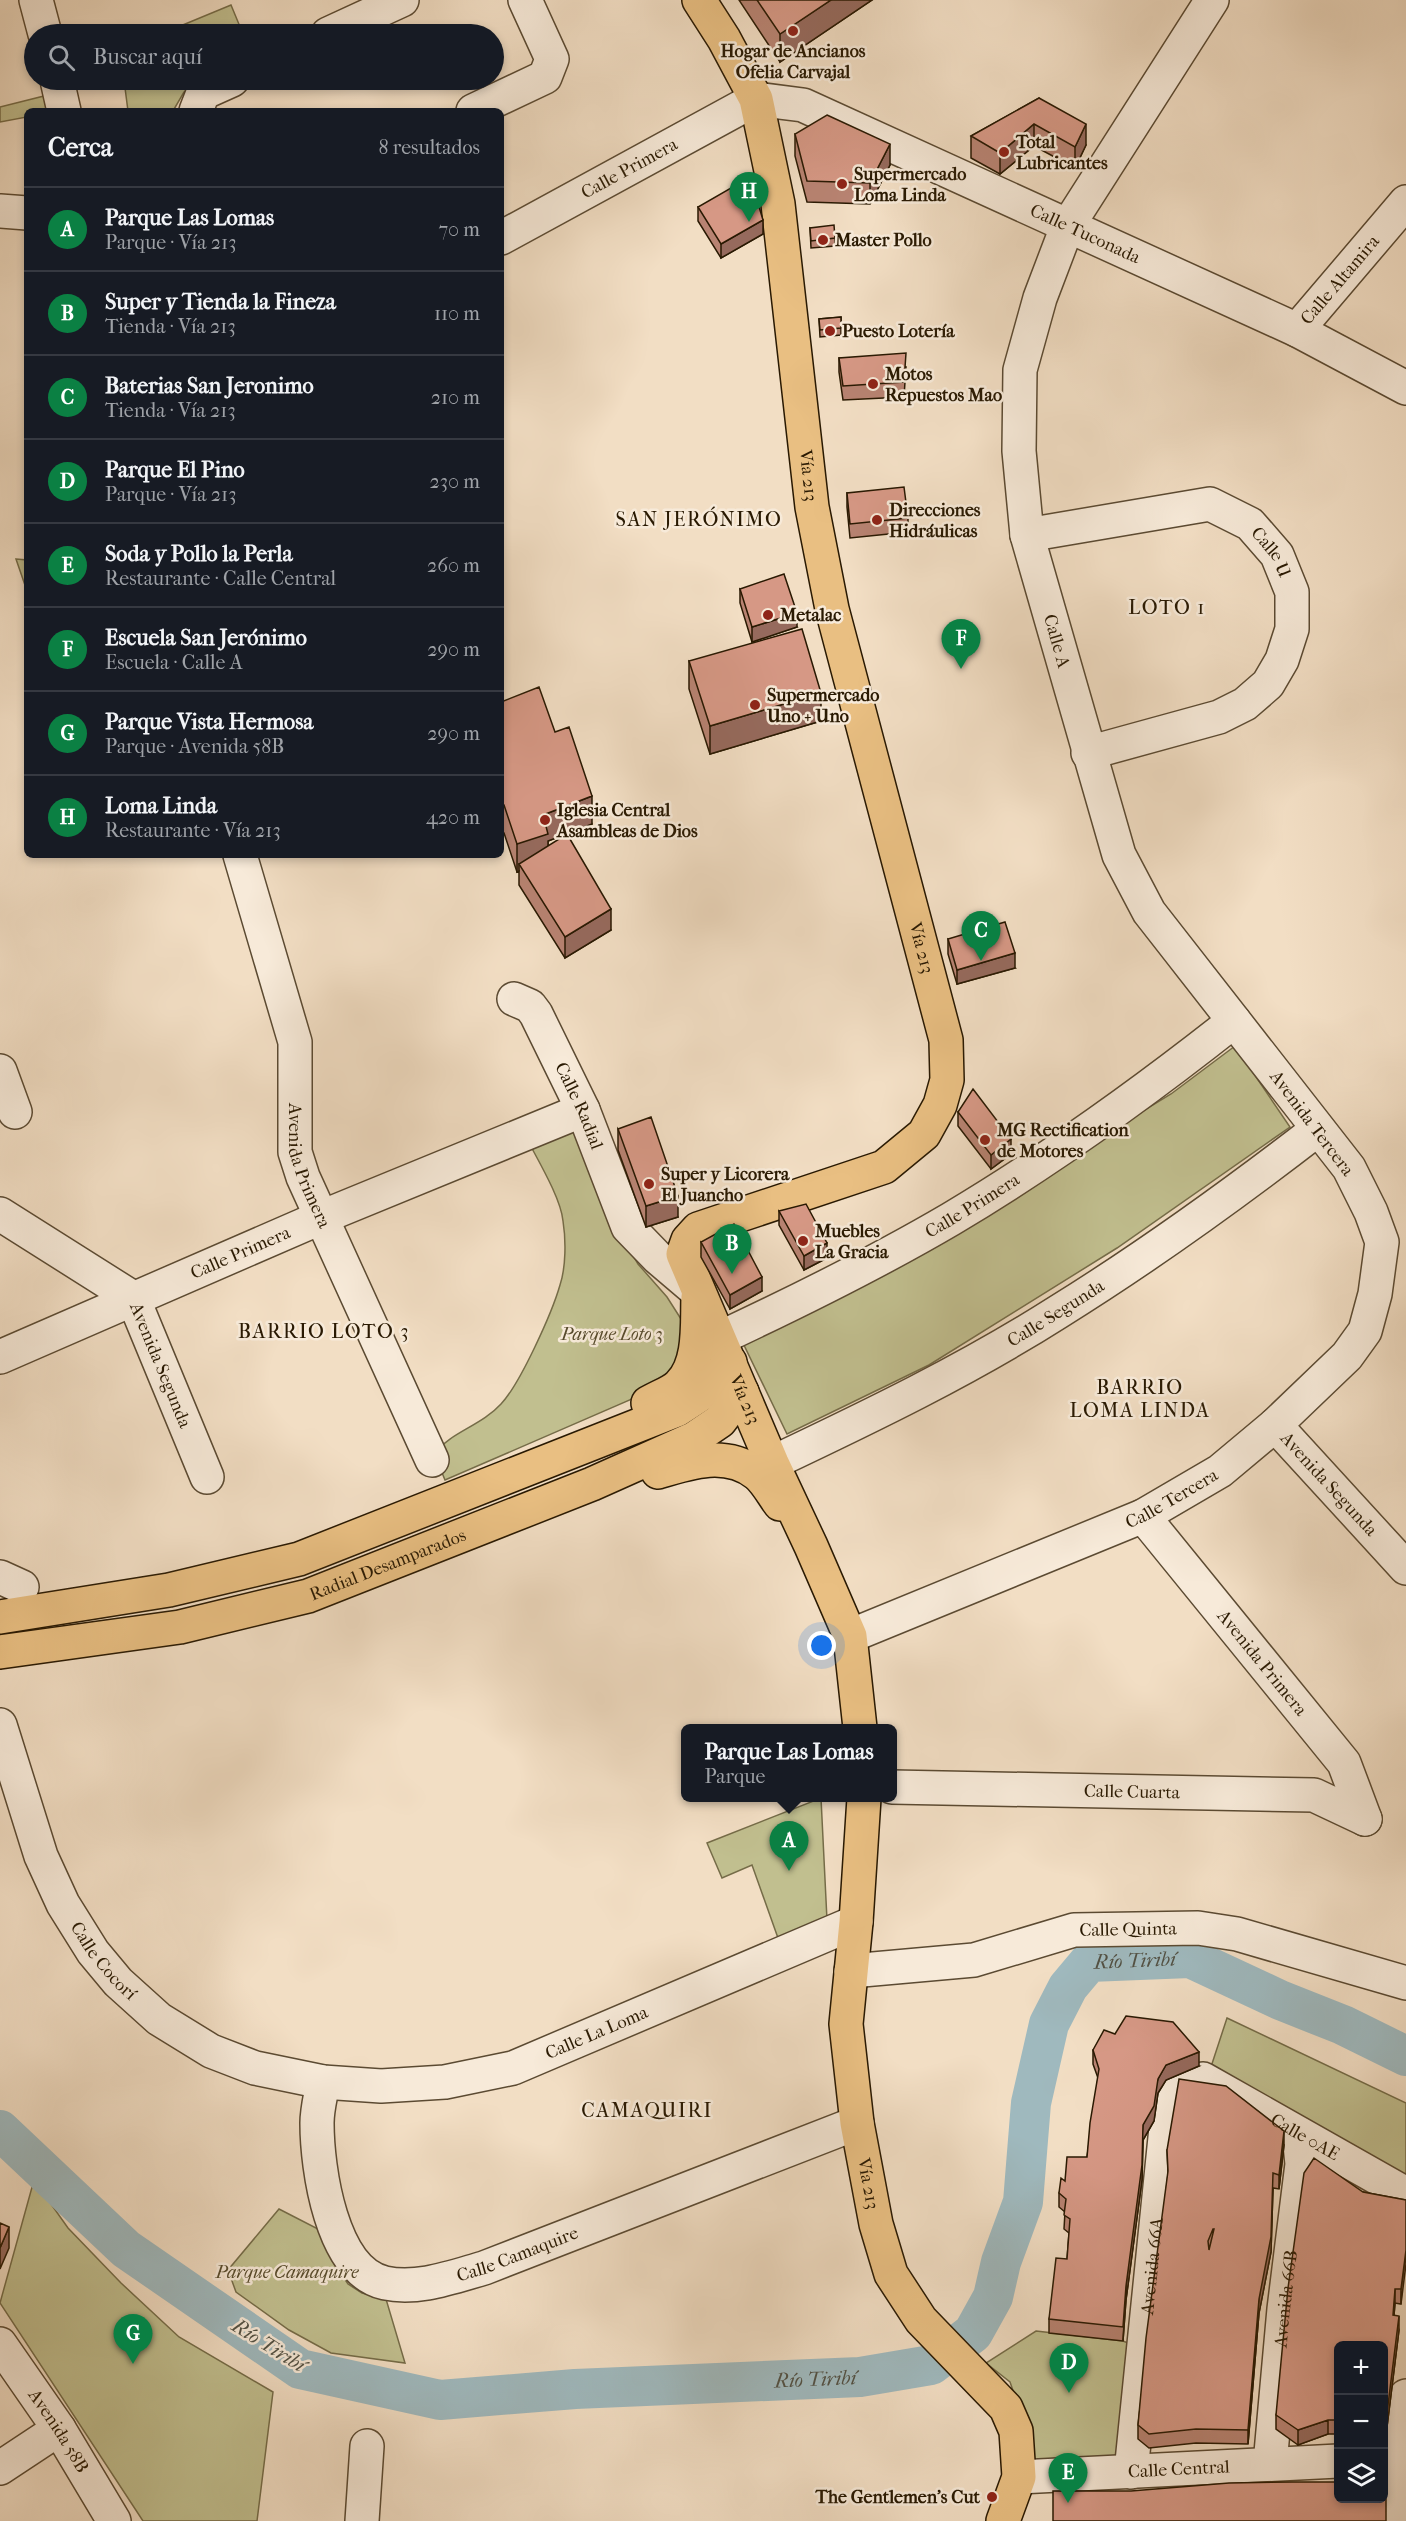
<!DOCTYPE html>
<html lang="es">
<head>
<meta charset="utf-8">
<style>
  body { margin:0; font-family:"IM FELL French Canon",serif; background:#242831; color:#f1f3f6 }
  .controls { position:absolute; right:18px; bottom:18px; display:grid; overflow:hidden; border-radius:9px; box-shadow:0 3px 9px #0003 }
  .controls button { width:54px; height:54px; display:grid; place-items:center; padding:0; border:0; border-bottom:2px solid #363941; background:#171b24; color:#f1f3f6; font:30px sans-serif }
  .you { position:absolute; left:822px; top:1646px; width:21px; height:21px; margin:-15px; border:4px solid #fff; border-radius:50%; background:#1a73e8; box-shadow:0 0 0 9px #1a73e833 }
  .badge { display:grid; place-items:center; width:39px; height:39px; border-radius:50%; background:#0b8043; color:#fff; font-size:20px; font-weight:700 }
  .pin { position:absolute; translate:-50% -50px; filter:drop-shadow(0 2px 3px #0008) }
  .pin::after { content:''; position:absolute; top:32px; width:21px; height:18px; background:inherit; clip-path:polygon(0 0,100% 0,50% 100%) }
  .popup { position:absolute; left:681px; top:1724px; width:216px; height:78px; box-sizing:border-box; display:grid; place-content:center; border-radius:9px; background:#171b24; filter:drop-shadow(0 2px 4px #0005); font-size:20px; white-space:nowrap; color:#9ea1a6 }
  .popup b { font-size:22px; color:#f1f3f6 }
  .popup::after { content:''; position:absolute; left:50%; top:100%; margin-left:-12px; border:12px solid transparent; border-top-color:#171b24 }
  .list { margin:0; padding:0; list-style:none }
  h2 { display:flex; justify-content:space-between; align-items:center; height:78px; margin:0; padding:0 24px; font-size:26px }
  h2 small { font-size:20px; font-weight:400; color:#9ea1a6 }
  .list li { display:grid; grid-template-columns:39px 1fr auto; gap:18px; align-items:center; box-sizing:border-box; height:84px; padding:0 24px; border-top:2px solid #363941 }
  .list b { display:block; font-size:22px; white-space:nowrap }
  .list p { margin:0; font-size:20px; white-space:nowrap; color:#9ea1a6 }
  .list em { font-size:20px; font-style:normal; color:#9ea1a6 }
  .icon { flex:none; width:33px; height:33px; fill:none; stroke:currentColor; stroke-width:2; stroke-linecap:round; stroke-linejoin:round }
  .map { position:relative; flex:none; width:1406px; height:2521px; overflow:hidden }
  .search { position:absolute; background:#171b24; box-shadow:0 3px 9px #0003; left:24px; top:24px; width:480px; height:66px; display:flex; align-items:center; gap:15px; box-sizing:border-box; padding:0 21px; border-radius:33px; color:#9ea1a6; font-size:22px }
  .panel { position:absolute; background:#171b24; box-shadow:0 3px 9px #0003; left:24px; top:108px; width:480px; height:750px; border-radius:9px }
  .map>svg:first-child { display:block }
  .green { fill:#c1bf8f; stroke:#756c48; stroke-width:1.5 }
  .lines { fill:none; stroke-linecap:round; stroke-linejoin:round }
  .river { stroke:#9fb9be; stroke-width:40 }
  .minor-casing { stroke:#5b4a32; stroke-width:36 }
  .major-casing { stroke:#291902; stroke-width:36 }
  .minor { stroke:#f7ead9; stroke-width:33 }
  .major { stroke:#e9bf82; stroke-width:33 }
  .wall { fill:#b88372; stroke:#291902; stroke-width:1.5 }
  .shaded-wall { fill:#966a5d; stroke:#291902; stroke-width:1.5 }
  .building { fill:#d69885; stroke:#291902; stroke-width:1.5; fill-rule:evenodd }
  .poi-dot { fill:#8f2418; stroke:#f7ead9; stroke-width:2 }
  .labels { text-anchor:middle; stroke-width:5; stroke-linejoin:round; paint-order:stroke }
  .poi-label { font-size:18px; font-weight:bold; fill:#291902; stroke:#f7ead9; text-anchor:start }
  .street-label { font-size:18px; fill:#291902; stroke:#f7ead9 }
  .park-label { font-size:18px; font-style:italic; fill:#574b2c; stroke:#f7ead9 }
  .neighbourhood-label { font-size:20px; letter-spacing:1.5px; fill:#291902; stroke:#f7ead9 }
  .water-label { font-size:20px; font-style:italic; fill:#525144; stroke:#f7ead9 }
</style>
</head>
<body>
<div class="map">
<svg width="1406" height="2521" viewBox="0 0 1406 2521">
  <rect width="100%" height="100%" fill="#f2dec4"/>
  <filter id="stains"><feTurbulence type="fractalNoise" baseFrequency=".00333" numOctaves="4"/><feColorMatrix values="0 0 0 0 .2 0 0 0 0 .09 0 0 0 0 .02 0 0 0 .5 -.17"/></filter>
  <radialGradient id="worn" r=".72"><stop offset=".6" stop-color="#630" stop-opacity="0"/><stop offset="1" stop-color="#630" stop-opacity=".3"/></radialGradient>
  <!-- green -->
  <path class="green" d="M231,5l12,29h-82z
    M124,80h77l-17,12 -11,19h-45z
    M52,94l4,17h-29v6l-27,5v-15z
    M16,559l11,1v31z
    M1235,1046l55,81 -173,121 -188,117 -142,69 -45,-93 151,-77 278,-170z
    M573,1124l51,116 14,24 29,33 21,33 -6,30 -20,26 -217,94 -11,-27c18,-21 48,-28 67,-49 19,-20 51,-91 59,-119 6,-18 6,-45 3,-64 -2,-22 -24,-59 -35,-80z
    M821,1798l6,122 -49,18 -26,-73 -30,13 -15,-35z
    M1227,2018l179,85v86l-198,-113z
    M34,2180l34,48 53,55 58,54 94,55 -16,129h-114l-143,-218z
    M279,2209l41,21 13,32 15,22 14,9 24,6 19,64 -74,-10 -42,-23 -53,-38 -8,-22z
    M1036,2331l87,10 5,2 -8,117 -93,5 -9,-60 -8,-23 -24,-19z"/>
  <g class="lines">
    <!-- river -->
    <path class="river" id="s1" d="M0,2130l126,119 174,120 140,31 135,-11 285,-12 71,-12 42,-32 20,-36 8,-35 22,-60 8,-99 18,-79 19,-37 21,-25 101,-4 90,42 63,25 63,31"/>
    <!-- minor casing -->
    <g class="minor-casing">
      <g id="minor">
        <path d="M36,0l9,34"/>
        <path d="M328,34l74,-34"/>
        <path d="M57,80l7,31"/>
        <path d="M196,111l7,-18 29,-13"/>
        <path d="M473,111l72,-34 7,-18 -27,-59"/>
        <path d="M0,211l27,2"/>
        <path id="s2" d="M501,238l255,-139 47,6 494,225 109,58"/>
        <path id="s3" d="M1297,330l109,-128"/>
        <path id="s4" d="M1027,535l183,-31 40,20 27,31 15,37v37l-10,31 -14,24 -23,20 -26,13 -131,36"/>
        <path id="s5" d="M240,855l55,187v110l8,25 129,283"/>
        <path id="s6" d="M514,999l16,7 6,8 47,96 45,117 30,31 40,34"/>
        <path d="M0,1071l15,41"/>
        <path id="s7" d="M0,1214l133,84 74,179"/>
        <path id="s8" d="M720,1338c79,-37 156,-75 231,-119 99,-59 192,-126 283,-198"/>
        <path id="s9" d="M0,1357l322,-140 261,-107"/>
        <path id="s10" d="M1275,1425l131,143"/>
        <path id="s11" d="M772,1463c97,-46 195,-93 286,-151 90,-56 176,-118 260,-183"/>
        <path id="s12" d="M1143,1516l201,247 21,56"/>
        <path d="M0,1577l22,10"/>
        <path id="s13" d="M850,1636l293,-120 77,-45 55,-46 72,-69 18,-25 10,-37 7,-52 -11,-30 -22,-44 -200,-256 -30,-57 -92,-320 -8,-84 1,-81 20,-72 27,-71 145,-227"/>
        <path id="s14" d="M0,1725l41,131 22,48 30,48 25,30 41,37 52,32 44,17 68,14 58,4 64,-4 68,-14 343,-146"/>
        <path id="s15" d="M892,1787l422,8 51,24"/>
        <path id="s16" d="M851,1971l123,-11 100,-30 124,-2 39,6 169,49"/>
        <path id="s17" d="M323,2082c-2,13 -6,27 -6,41 0,45 14,148 68,160 33,7 67,-6 99,-15l373,-145"/>
        <path id="s18" d="M0,2344l59,85 55,92"/>
        <path id="s19" d="M1270,2464l14,-155 18,-145 -3,-30"/>
        <path d="M0,2468l59,-39"/>
        <path id="s20" d="M1131,2472l36,-354c4,-24 13,-31 36,-39l203,115"/>
        <path id="s21" d="M1019,2477l319,-16"/>
        <path d="M362,2521l5,-75"/>
        <path d="M1392,2521l14,-125"/>
      </g>
    </g>
    <!-- major casing -->
    <g class="major-casing">
      <g id="major">
        <path id="s22" d="M699,0l25,39 32,60 22,105 34,303 20,102 114,431 1,40 -7,25 -16,29 -40,33 -186,62 -10,11 -5,14 89,209 39,83 39,90 10,92"/>
        <path d="M648,1403c10,-6 25,-11 32,-19 21,-21 17,-61 18,-87"/>
        <path d="M658,1472c32,-10 69,-22 99,2 9,7 16,21 23,30"/>
        <path d="M0,1617l169,-27 130,-31 378,-149 26,-17 27,-31"/>
        <path id="s23" d="M0,1652l180,-25 128,-31 284,-112 103,-46 25,-17 22,-29"/>
        <path id="s24" d="M864,1798l-8,124 -10,102 11,99 19,101 15,50 30,46 85,88 10,23 3,46 -16,44"/>
      </g>
    </g>
    <!-- minor -->
    <use href="#minor" class="minor"/>
    <!-- major -->
    <use href="#major" class="major"/>
  </g>
  <!-- wall -->
  <path class="wall" d="M739,0h133l-92,62z
    M1039,98l47,47 -11,23 -41,-22 -34,28 -29,-16v-22z
    M795,134l95,31 -20,39 -63,-2 -12,-46z
    M698,207l65,27 -42,24 -23,-37z
    M810,228l25,10v8l-24,2z
    M841,317v18l-21,2 -1,-18z
    M839,358l67,9 -2,30 -61,3 -4,-28z
    M847,493l61,25v14l-58,6 -3,-31z
    M740,589l57,38 -45,15 -12,-39z
    M689,661l132,60 -111,33 -21,-65z
    M501,702l54,30 37,92 -44,17v5l63,84 -46,28 -46,-73v-14l-2,1 -13,-39h-3z
    M948,939l67,29 -58,16 -9,-30z
    M958,1112l53,42 -20,15 -33,-43z
    M618,1129l60,88 -32,10 -28,-77z
    M779,1211l48,47 -23,12 -25,-45z
    M701,1242l61,49 -32,18 -29,-52z
    M1093,2050l106,16 -33,14 -8,13 -4,28 -11,19 -1,40 -16,120 -3,41 -74,-8v-14l18,-60 2,-26 -5,-4 1,-17 -6,-5v-14l6,-12 22,-24 11,-79 -5,-14z
    M1284,2145l-5,44 -6,-1 -2,64 -12,61 -11,131 -52,-1 -47,5 -11,-9v-14l30,-251 -1,-24z
    M1363,2192l43,8 -5,104 -6,-1 -1,12 5,15 -12,97 -49,-81v88h-10l-30,11 -22,-16v-14z"/>
  <!-- shaded-wall -->
  <path class="shaded-wall" d="M831,0h41l-92,62v-28z
    M1034,124v22l-34,28v-21z
    M1086,124v21l-11,23v-21z
    M890,144v21l-20,39v-21z
    M763,220v14l-42,24v-14z
    M797,613v14l-45,15v-15z
    M821,693v28l-111,33v-28z
    M592,796v28l-44,17v21l-29,2v7l-2,1v-28l26,-29z
    M611,909v21l-46,28v-21z
    M1015,953v15l-58,16v-14z
    M1011,1139v15l-20,15v-14z
    M678,1196v21l-32,10v-21z
    M827,1243v15l-23,12v-14z
    M762,1277v14l-32,18v-14z
    M1199,2052v14l-33,14 -8,13 -4,28 -11,19 -1,40 -16,120 -3,41 3,-55 17,-161 15,-46 8,-14z
    M1284,2131v14l-5,44v-14z
    M1273,2188l-2,64 -12,61 -11,131v-14l11,-131z
    M9,2227v21l-9,21v-21z
    M1406,2250v14l-5,40v-15z
    M1395,2289v14l-2,26v-14z
    M1399,2316v14l-12,97 -4,2v-15z
    M1328,2420v14l-30,11v-15z"/>
  <!-- building -->
  <path class="building" d="M757,0h74l-51,34z
    M1039,98l47,26 -11,23 -41,-23 -34,29 -29,-17z
    M827,115l63,29 -20,39 -63,-2 -12,-47z
    M750,177l13,43 -42,24 -23,-37z
    M834,225l1,13 -24,3 -1,-13z
    M841,317v11l-21,2 -1,-11z
    M906,353l-2,29 -61,4 -4,-28z
    M904,487l4,31 -58,6 -3,-31z
    M784,574l13,39 -45,14 -12,-38z
    M802,629l19,64 -111,33 -21,-65z
    M539,687l16,45 14,-5 23,69 -49,19 5,19 -31,10 -13,-39h-3v-103z
    M567,834l44,75 -46,28 -46,-73z
    M1005,922l10,31 -58,17 -9,-31z
    M973,1089l38,50 -20,16 -33,-43z
    M651,1117l27,79 -32,10 -28,-77z
    M806,1204l21,39 -23,13 -25,-45z
    M734,1224l28,53 -32,18 -29,-53z
    M1126,2016l47,6 26,30 -33,13 -8,14 -4,27 -11,19 -1,40 -16,121 -3,41 -74,-8 7,-61 11,1 3,-40 -6,-4 2,-16 -7,-6 2,-15 4,3 2,-24h20l3,-34 9,-54 -6,-19 11,-20 11,4z
    M1179,2079l47,7 58,45 -5,44 -6,-2 -2,64 -12,62 -11,131 -52,-1 -47,5 -11,-9 8,-87 22,-167 -1,-21zM1213,2229h1l-5,21 -1,-9z
    M1314,2158l49,34 43,8v50l-5,39h-6l-2,26 6,1 -12,97 -4,1v-68h-45v74h-10l-30,10 -22,-15 12,-127 16,-115z
    M0,2223l9,4 -9,21z
    M1292,2482h46v17h45v-11l3,9v24h-333v-30h78l98,-8z"/>
  <!-- markers -->
  <g class="poi-dot">
    <circle cx="793" cy="31" r="6"/>
    <circle cx="1004" cy="152" r="6"/>
    <circle cx="842" cy="184" r="6"/>
    <circle cx="823" cy="240" r="6"/>
    <circle cx="830" cy="331" r="6"/>
    <circle cx="873" cy="384" r="6"/>
    <circle cx="877" cy="520" r="6"/>
    <circle cx="768" cy="615" r="6"/>
    <circle cx="755" cy="705" r="6"/>
    <circle cx="545" cy="820" r="6"/>
    <circle cx="985" cy="1140" r="6"/>
    <circle cx="649" cy="1184" r="6"/>
    <circle cx="803" cy="1241" r="6"/>
    <circle cx="992" cy="2497" r="6"/>
  </g>
  <g class="labels">
    <!-- poi labels -->
    <g class="poi-label">
      <text x="793" y="57" text-anchor="middle">Hogar de Ancianos<tspan x="793" dy="21">Ofelia Carvajal</tspan></text>
      <text x="1016" y="148">Total<tspan x="1016" dy="21">Lubricantes</tspan></text>
      <text x="854" y="180">Supermercado<tspan x="854" dy="21">Loma Linda</tspan></text>
      <text x="835" y="246">Master Pollo</text>
      <text x="842" y="337">Puesto Lotería</text>
      <text x="885" y="380">Motos<tspan x="885" dy="21">Repuestos Mao</tspan></text>
      <text x="889" y="516">Direcciones<tspan x="889" dy="21">Hidráulicas</tspan></text>
      <text x="780" y="621">Metalac</text>
      <text x="767" y="701">Supermercado<tspan x="767" dy="21">Uno + Uno</tspan></text>
      <text x="557" y="816">Iglesia Central<tspan x="557" dy="21">Asambleas de Dios</tspan></text>
      <text x="997" y="1136">MG Rectification<tspan x="997" dy="21">de Motores</tspan></text>
      <text x="661" y="1180">Super y Licorera<tspan x="661" dy="21">El Juancho</tspan></text>
      <text x="815" y="1237">Muebles<tspan x="815" dy="21">La Gracia</tspan></text>
      <text x="980" y="2503" text-anchor="end">The Gentlemen's Cut</text>
    </g>
    <!-- street labels -->
    <g class="street-label">
      <text dy="6" stroke="none"><textPath href="#s2" startOffset="146">Calle Primera</textPath></text>
      <text dy="6" stroke="none"><textPath href="#s2" startOffset="648">Calle Tuconada</textPath></text>
      <text dy="6" stroke="none"><textPath href="#s3" startOffset="66">Calle Altamira</textPath></text>
      <text dy="6" stroke="none"><textPath href="#s22" startOffset="495">Vía 213</textPath></text>
      <text dy="6" stroke="none"><textPath href="#s4" startOffset="266">Calle U</textPath></text>
      <text transform="translate(1057 641) rotate(74)" y="6">Calle A</text>
      <text dy="6" stroke="none"><textPath href="#s22" startOffset="981">Vía 213</textPath></text>
      <text dy="6" stroke="none"><textPath href="#s6" startOffset="129">Calle Radial</textPath></text>
      <text transform="translate(1312 1123) rotate(53)" y="6">Avenida Tercera</text>
      <text dy="6" stroke="none"><textPath href="#s5" startOffset="321">Avenida Primera</textPath></text>
      <text dy="6" stroke="none"><textPath href="#s8" startOffset="285">Calle Primera</textPath></text>
      <text dy="6" stroke="none"><textPath href="#s9" startOffset="262">Calle Primera</textPath></text>
      <text dy="6" stroke="none"><textPath href="#s11" startOffset="321">Calle Segunda</textPath></text>
      <text dy="6" stroke="none"><textPath href="#s7" startOffset="230">Avenida Segunda</textPath></text>
      <text dy="6" stroke="none"><textPath href="#s22" startOffset="1611">Vía 213</textPath></text>
      <text dy="6" stroke="none"><textPath href="#s10" startOffset="80">Avenida Segunda</textPath></text>
      <text dy="6" stroke="none"><textPath href="#s13" startOffset="350">Calle Tercera</textPath></text>
      <text dy="6" stroke="none"><textPath href="#s23" startOffset="399">Radial Desamparados</textPath></text>
      <text dy="6" stroke="none"><textPath href="#s12" startOffset="189">Avenida Primera</textPath></text>
      <text dy="6" stroke="none"><textPath href="#s15" startOffset="240">Calle Cuarta</textPath></text>
      <text dy="6" stroke="none"><textPath href="#s16" startOffset="282">Calle Quinta</textPath></text>
      <text dy="6" stroke="none"><textPath href="#s14" startOffset="260">Calle Cocorí</textPath></text>
      <text dy="6" stroke="none"><textPath href="#s14" startOffset="801">Calle La Loma</textPath></text>
      <text dy="6" stroke="none"><textPath href="#s20" startOffset="530">Calle 0AE</textPath></text>
      <text dy="6" stroke="none"><textPath href="#s24" startOffset="388">Vía 213</textPath></text>
      <text dy="6" stroke="none"><textPath href="#s17" startOffset="363">Calle Camaquire</textPath></text>
      <text dy="6" stroke="none"><textPath href="#s20" startOffset="207">Avenida 66A</textPath></text>
      <text dy="6" stroke="none"><textPath href="#s19" startOffset="166">Avenida 66B</textPath></text>
      <text dy="6" stroke="none"><textPath href="#s18" startOffset="105">Avenida 58B</textPath></text>
      <text dy="6" stroke="none"><textPath href="#s21" startOffset="160">Calle Central</textPath></text>
    </g>
    <!-- park labels -->
    <g class="park-label">
      <text x="612" y="1340">Parque Loto 3</text>
      <text x="287" y="2278">Parque Camaquire</text>
    </g>
    <!-- neighbourhood labels -->
    <g class="neighbourhood-label">
      <text x="699" y="526">SAN JERÓNIMO</text>
      <text x="1167" y="614">LOTO 1</text>
      <text x="324" y="1338">BARRIO LOTO 3</text>
      <text x="1140" y="1394">BARRIO<tspan x="1140" dy="23">LOMA LINDA</tspan></text>
      <text x="647" y="2117">CAMAQUIRI</text>
    </g>
    <!-- water labels -->
    <g class="water-label">
      <text dy="7" stroke="none"><textPath href="#s1" startOffset="1515">Río Tiribí</textPath></text>
      <text transform="translate(269 2345) rotate(32)" y="7">Río Tiribí</text>
      <text dy="7" stroke="none"><textPath href="#s1" startOffset="904">Río Tiribí</textPath></text>
    </g>
  </g>
  <rect width="100%" height="100%" filter="url(#stains)"/>
  <rect width="100%" height="100%" fill="url(#worn)"/>
</svg>
<div class="controls">
<button>+</button>
<button>−</button>
<button><svg class="icon" aria-label="layers" viewBox="0 0 24 24"><path d="M12 4l9 5-9 5-9-5zM3 14l9 5 9-5"/></svg></button>
</div>
<div class="you"></div>
<div class="pin badge" style="left:789px;top:1871px">A</div>
<div class="popup"><b>Parque Las Lomas</b>Parque</div>
<div class="pin badge" style="left:732px;top:1274px">B</div>
<div class="pin badge" style="left:981px;top:961px">C</div>
<div class="pin badge" style="left:1069px;top:2393px">D</div>
<div class="pin badge" style="left:1068px;top:2503px">E</div>
<div class="pin badge" style="left:961px;top:669px">F</div>
<div class="pin badge" style="left:133px;top:2364px">G</div>
<div class="pin badge" style="left:749px;top:222px">H</div>
<div class="search"><svg class="icon" aria-label="search" viewBox="0 0 24 24"><circle cx="10" cy="10" r="6"/><path d="M15 15l6 6"/></svg>Buscar aquí</div>
<section class="panel">
<h2>Cerca<small>8 resultados</small></h2>
<ul class="list">
<li><span class="badge">A</span><div><b>Parque Las Lomas</b><p>Parque · Vía 213</p></div><em>70 m</em></li>
<li><span class="badge">B</span><div><b>Super y Tienda la Fineza</b><p>Tienda · Vía 213</p></div><em>110 m</em></li>
<li><span class="badge">C</span><div><b>Baterias San Jeronimo</b><p>Tienda · Vía 213</p></div><em>210 m</em></li>
<li><span class="badge">D</span><div><b>Parque El Pino</b><p>Parque · Vía 213</p></div><em>230 m</em></li>
<li><span class="badge">E</span><div><b>Soda y Pollo la Perla</b><p>Restaurante · Calle Central</p></div><em>260 m</em></li>
<li><span class="badge">F</span><div><b>Escuela San Jerónimo</b><p>Escuela · Calle A</p></div><em>290 m</em></li>
<li><span class="badge">G</span><div><b>Parque Vista Hermosa</b><p>Parque · Avenida 58B</p></div><em>290 m</em></li>
<li><span class="badge">H</span><div><b>Loma Linda</b><p>Restaurante · Vía 213</p></div><em>420 m</em></li>
</ul>
</section>
</div>
</body>
</html>
